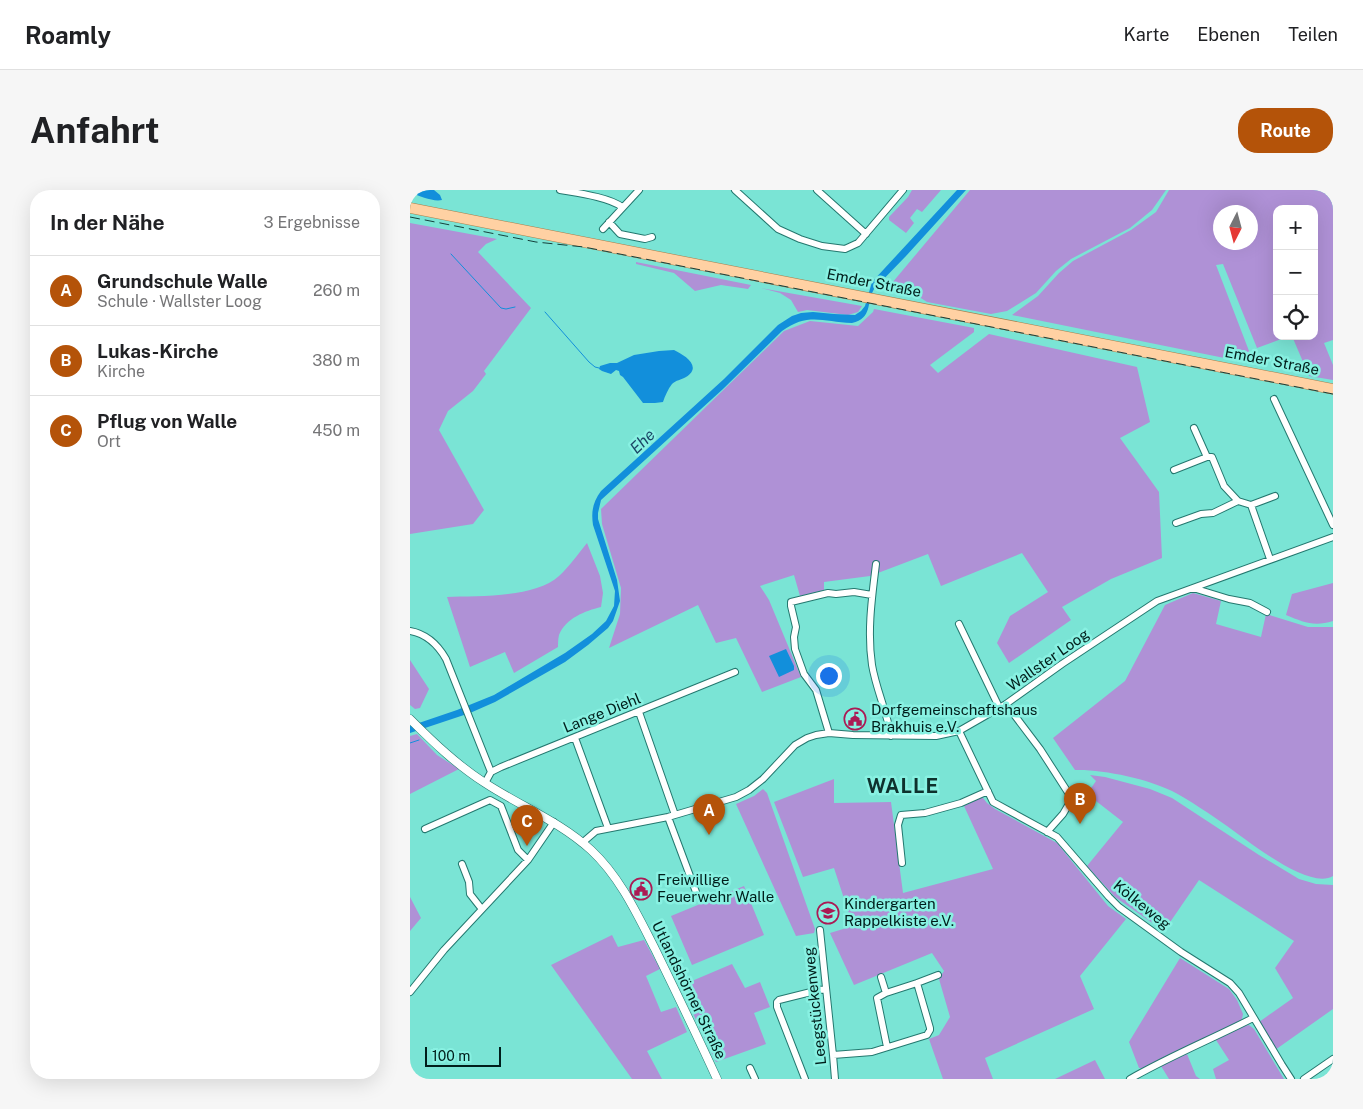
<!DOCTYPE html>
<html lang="de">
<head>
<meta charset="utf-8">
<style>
  body { margin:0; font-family:"Public Sans",sans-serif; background:#f6f6f6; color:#202124 }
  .controls { position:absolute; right:15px; top:15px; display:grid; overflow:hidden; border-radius:10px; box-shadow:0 5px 20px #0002 }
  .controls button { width:45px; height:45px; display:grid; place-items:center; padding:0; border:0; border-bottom:1px solid #e0e0e0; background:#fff; color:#202124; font:25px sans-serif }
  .compass { position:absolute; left:803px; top:15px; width:45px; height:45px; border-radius:50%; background:#fff; box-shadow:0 5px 20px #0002; rotate:186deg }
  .scale { position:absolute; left:15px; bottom:12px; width:76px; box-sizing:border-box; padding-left:5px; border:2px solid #001e1b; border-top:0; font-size:14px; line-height:18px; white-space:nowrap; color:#001e1b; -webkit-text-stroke:4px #88f1e2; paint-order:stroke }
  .you { position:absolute; left:418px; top:485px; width:18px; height:18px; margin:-12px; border:4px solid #fff; border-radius:50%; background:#1a73e8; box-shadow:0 0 0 8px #1a73e833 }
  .badge { display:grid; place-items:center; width:32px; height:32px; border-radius:50%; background:#b45309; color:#fff; font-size:16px; font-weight:700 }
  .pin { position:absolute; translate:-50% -41px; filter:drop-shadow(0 1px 2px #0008) }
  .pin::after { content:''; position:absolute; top:26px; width:18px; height:15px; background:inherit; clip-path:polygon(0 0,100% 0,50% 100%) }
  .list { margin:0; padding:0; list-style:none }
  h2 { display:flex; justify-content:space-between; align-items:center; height:65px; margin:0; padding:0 20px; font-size:21px }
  h2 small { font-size:16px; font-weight:400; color:#757577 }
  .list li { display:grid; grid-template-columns:32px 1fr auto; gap:15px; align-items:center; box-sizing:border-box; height:70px; padding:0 20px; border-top:1px solid #e0e0e0 }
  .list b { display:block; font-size:19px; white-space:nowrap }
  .list p { margin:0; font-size:16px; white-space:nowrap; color:#757577 }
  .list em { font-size:16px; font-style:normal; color:#757577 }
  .icon { flex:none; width:28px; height:28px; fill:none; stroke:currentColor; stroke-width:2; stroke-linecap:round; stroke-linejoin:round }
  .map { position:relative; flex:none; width:923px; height:889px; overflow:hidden; border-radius:20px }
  header { display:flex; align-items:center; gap:30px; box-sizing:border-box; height:70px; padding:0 25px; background:#fff; border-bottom:1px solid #e0e0e0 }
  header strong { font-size:24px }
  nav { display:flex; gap:28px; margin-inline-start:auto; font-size:18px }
  .intro { display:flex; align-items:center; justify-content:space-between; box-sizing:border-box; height:120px; padding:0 30px }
  h1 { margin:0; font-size:35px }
  .button { padding:12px 22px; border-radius:20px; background:#b45309; color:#fff; font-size:18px; font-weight:700 }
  main { display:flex; gap:30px; padding:0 30px }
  aside { flex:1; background:#fff; border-radius:20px; box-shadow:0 5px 20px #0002 }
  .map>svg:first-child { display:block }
  .green { fill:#af91d6; fill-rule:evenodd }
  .water { fill:#128fdb }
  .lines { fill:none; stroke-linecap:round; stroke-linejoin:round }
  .stream { stroke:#128fdb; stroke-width:1 }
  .minor-casing { stroke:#24786f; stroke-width:8 }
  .tertiary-casing { stroke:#24786f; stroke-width:9 }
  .primary-casing { stroke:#a67e4c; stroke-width:11 }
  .minor { stroke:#fff; stroke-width:6 }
  .tertiary { stroke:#fff; stroke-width:8 }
  .primary { stroke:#ffd1a3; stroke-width:10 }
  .rail { stroke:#15403b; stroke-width:1; stroke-dasharray:10 5; stroke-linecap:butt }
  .labels { text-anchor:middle; stroke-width:5; stroke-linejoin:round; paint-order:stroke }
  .street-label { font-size:15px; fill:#001e1b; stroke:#88f1e2 }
  .poi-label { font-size:15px; fill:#001e1b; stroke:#88f1e2; text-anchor:start }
  .water-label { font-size:16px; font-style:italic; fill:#1c4666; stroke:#88f1e2 }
  .district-label { font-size:20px; font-weight:bold; letter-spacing:1px; fill:#0e312d; stroke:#88f1e2 }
</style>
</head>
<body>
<header>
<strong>Roamly</strong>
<nav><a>Karte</a><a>Ebenen</a><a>Teilen</a></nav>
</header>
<div class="intro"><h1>Anfahrt</h1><a class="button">Route</a></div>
<main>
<aside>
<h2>In der Nähe<small>3 Ergebnisse</small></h2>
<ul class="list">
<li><span class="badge">A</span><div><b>Grundschule Walle</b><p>Schule · Wallster Loog</p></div><em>260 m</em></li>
<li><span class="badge">B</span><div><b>Lukas-Kirche</b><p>Kirche</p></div><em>380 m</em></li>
<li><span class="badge">C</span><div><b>Pflug von Walle</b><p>Ort</p></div><em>450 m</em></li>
</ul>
</aside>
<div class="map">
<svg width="923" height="889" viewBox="0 0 923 889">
  <rect width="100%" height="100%" fill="#7ae4d5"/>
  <!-- green -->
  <path class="green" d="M502,0h29l-19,22 -5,-3 -7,9 4,5 -8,10 -17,-13v-3l19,-20z
    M560,0h196l-14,20 -22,18 -59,31 -15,12 -20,22 -29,18 -16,3 -64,-12 -17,-11 -8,-8h-10z
    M759,0h164v150l-9,3 9,22v15l-24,-4 -17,-40h22v-127h-37v127h12l-32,12 -34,-84 -7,1 38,99 -242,-49 26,-19 21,-23 14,-12 58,-31 25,-18zM811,22h30v30h-30z
    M0,33l87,16 -11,5 -8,8 53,56 -47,63 2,3 -13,17 -25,20 -9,19 45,80 -11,14 -63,10z
    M226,72l115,23 -3,4 -27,-4 -26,6 -21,-18 -38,-9z
    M351,98l101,18 -4,6 -10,3 -41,-5 -9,2 -7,-12 -11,-7z
    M464,119l100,19v4l-44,33 8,8 51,-39 148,33 13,55 -30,16 39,54 3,66 -51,21 -49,28 9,13 -62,43 -12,-20 13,-27 38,-24 -26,-39 -81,33 -13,-32 -58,22 -46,6v8l-24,6 -6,-21 -34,11 9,14 32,77 -39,15 -26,-54 -20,5 -18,-38 -89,43 11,-34 1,-26 -19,-64 -1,-15 183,-178 26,-10 48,5 15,-14z
    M177,353l13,33 3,17 -2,14c-16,4 -35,11 -42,28 -1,4 -1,9 -1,12l-44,26 -9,-21 -35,15 -23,-70c31,-1 88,1 112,-21 10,-9 19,-22 28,-33z
    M923,393v38c-19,6 -30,1 -47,-6l6,-21z
    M783,403l28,8 -5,23 45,13 5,-23 42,13h25v249c-24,15 -86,-36 -106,-50 -17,-12 -38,-26 -55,-35 -24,-12 -70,-22 -97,-21l-22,-32 72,-57 40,-76z
    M0,470l19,29 -9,19 -5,1 -5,-4z
    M7,544l20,21 22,14 -49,25v-58z
    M680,585l15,2 45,12 22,9 87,57 40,24 17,5 17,1v124l-58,41 -16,-28 34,-24 -18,-30 19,-27 -95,-61 -35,51 -49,-34 -28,-31 36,-44 -36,-28 9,-13z
    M424,589v24l57,-1 12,91 90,-24 -29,-63 16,-8h3l4,5 8,6 62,34 51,63 18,13 -46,57 14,33 -109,49 8,21h-50l-14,-40 10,-4 11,-18 -11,-38 5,-8 -12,-18 -78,32 -24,-52 23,-7 -19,-58 -31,9 -29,-75z
    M353,599l4,4 48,136 -1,4 -18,3 -60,-132 18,-8z
    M334,696l20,49 -72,30 -21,-49z
    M0,707l11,21 -11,13z
    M202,745l6,12 26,-7 16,29 -14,7 15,36 15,-5 11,25 -40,19 15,28h-30l-81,-114z
    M770,768l49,31 8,11 6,14 -1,5 -4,3 -96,46h-3l-10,-26z
    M322,774l13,24 15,-6 10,25 -16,6 12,31 -50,18 -36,-76z
    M839,835l5,4 30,50h-68l-3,-10 16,-9 -13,-20 29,-14z
    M777,864l9,22 4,3h-31l-8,-13z
    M685,870l10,19h-50z"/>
  <!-- water -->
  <path class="water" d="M0,0h24l6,5 2,5c-9,2 -22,-4 -31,-7z
    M547,0h9l-60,66 -32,33c-8,14 -1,29 -22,34 -29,-1 -44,-11 -70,8l-59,58 -122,111 -3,13v6l19,61 3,21 -7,20 -5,7 -20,17 -23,17 -70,40 -25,11 -60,20v-7l47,-16 37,-15 71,-42 27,-19 14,-13 8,-15 1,-15 -22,-66c-2,-14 0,-23 8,-34l123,-112 54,-54 14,-9 9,-3 12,-1 21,2 21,1 6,-4 4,-5 7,-24z
    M264,160c10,5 29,16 12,27 -5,3 -10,3 -14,7 -4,5 -7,12 -9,18l-8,1h-12l-20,-26 -3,-2 -1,-4 -3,-1 -5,4 -9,-3 -3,-2 1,-3 10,-3h7l17,-8 25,-4z
    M376,459l8,17v4l-15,7 -10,-21z"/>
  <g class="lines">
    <!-- stream -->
    <path class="stream" d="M41,64l50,54 5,1 9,-2
      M135,122l44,50 6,5 4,1
      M0,553l9,-3"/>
    <!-- minor casing -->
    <g class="minor-casing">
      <path id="minor" d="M150,0c17,3 49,7 62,17
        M325,0l43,39 22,10 22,7 23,3 13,-6 45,-53
        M407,0l49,44
        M199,32l11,12 25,5 7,-2
        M193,39l36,-39
        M864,209l59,126
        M784,238l13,29h5l12,29 14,15 13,4 19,54
        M764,280l33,-13
        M841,315l24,-9
        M766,333l25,-9 12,-1 25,-12
        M466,374c-4,33 -9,67 -4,101 4,24 15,47 19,71
        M783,398l36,11 21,4 17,9
        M549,434l40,83
        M0,441c17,3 28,14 36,28l45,113
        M596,514l34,45 29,45 1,8 -7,12 -16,18
        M229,522l36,103
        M549,541l34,71 64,35 52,60 10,10 62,45 49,31 9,10 43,72 9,14
        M419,543l-13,-43 -12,-16 -9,-25 -1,-12 2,-10 -5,-21v-4l37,-9 8,1 18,-2 18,3
        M165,548l33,90
        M75,593l6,-11 10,-5 234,-95
        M258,627l28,75
        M15,639l65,-29 11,6 17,44 10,10
        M172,653l14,-12 72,-14 68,-20 13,-7 14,-11 32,-34 12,-7 9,-3 13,-2 24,2 83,1 23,-5 47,-27 56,-40 95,-63 176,-64
        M492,673l-4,-38 3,-10 24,-2 36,-10 27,-12
        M52,674l7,18 1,12 11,14
        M410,740l13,125 2,24
        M471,787l5,16
        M507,793l21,-8
        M0,802l34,-42 84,-90 26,-38
        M423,865l39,-3 55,-17 3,-5v-2l-13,-45 -31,10 -9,5 10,49
        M340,878l5,11
        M395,889l-28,-72v-5l2,-2 40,-10 7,-1
        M720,889c40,-23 82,-40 123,-61
        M894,889l29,-20"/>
    </g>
    <!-- tertiary casing -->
    <g class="tertiary-casing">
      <path id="tertiary" d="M0,529c24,24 47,46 75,64 35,23 74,38 106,67 29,27 46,64 64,99 21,43 42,86 62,130"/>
    </g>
    <!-- primary casing -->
    <g class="primary-casing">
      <path id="primary" d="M0,18l923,181"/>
    </g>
    <!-- minor -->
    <use href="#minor" class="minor"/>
    <!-- tertiary -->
    <use href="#tertiary" class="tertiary"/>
    <!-- primary -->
    <use href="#primary" class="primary"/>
    <!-- rail -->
    <path class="rail" d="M0,27l126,25 48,5 749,147"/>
  </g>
  <!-- icons -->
  <defs>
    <g id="civic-ring" transform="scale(1.125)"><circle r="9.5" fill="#88f1e2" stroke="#ab1a54" stroke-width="1.5"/><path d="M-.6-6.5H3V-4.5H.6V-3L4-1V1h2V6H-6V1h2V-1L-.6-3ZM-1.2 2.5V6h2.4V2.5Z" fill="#ab1a54"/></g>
    <g id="school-ring" transform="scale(1.125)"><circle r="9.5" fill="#88f1e2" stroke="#ab1a54" stroke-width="1.5"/><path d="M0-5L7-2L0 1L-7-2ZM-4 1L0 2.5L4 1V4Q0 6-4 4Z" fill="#ab1a54"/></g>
  </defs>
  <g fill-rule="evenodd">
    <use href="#civic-ring" x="445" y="529"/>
    <use href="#civic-ring" x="231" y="699"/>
    <use href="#school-ring" x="418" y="723"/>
  </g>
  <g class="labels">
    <!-- street labels -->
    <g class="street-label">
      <text transform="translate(464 93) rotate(11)" y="5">Emder Straße</text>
      <text transform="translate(862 171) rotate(11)" y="5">Emder Straße</text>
      <text transform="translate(638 470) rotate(-35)" y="5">Wallster Loog</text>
      <text transform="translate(192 523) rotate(-22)" y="5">Lange Diehl</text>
      <text transform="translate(732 715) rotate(39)" y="5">Kölkeweg</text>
      <text transform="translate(279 800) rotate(64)" y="5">Utlandshörner Straße</text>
      <text transform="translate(405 816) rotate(-96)" y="5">Leegstückenweg</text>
    </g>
    <!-- poi labels -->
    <g class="poi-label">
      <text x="461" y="525">Dorfgemeinschaftshaus<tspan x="461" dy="17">Brakhuis e.V.</tspan></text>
      <text x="247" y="695">Freiwillige<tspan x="247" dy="17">Feuerwehr Walle</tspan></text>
      <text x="434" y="719">Kindergarten<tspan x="434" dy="17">Rappelkiste e.V.</tspan></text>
    </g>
    <!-- water labels -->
    <g class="water-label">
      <text transform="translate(232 251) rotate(-44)" y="6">Ehe</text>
    </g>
    <!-- district labels -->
    <g class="district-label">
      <text x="493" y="603">WALLE</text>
    </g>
  </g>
</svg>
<div class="controls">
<button>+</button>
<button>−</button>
<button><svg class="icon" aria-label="locate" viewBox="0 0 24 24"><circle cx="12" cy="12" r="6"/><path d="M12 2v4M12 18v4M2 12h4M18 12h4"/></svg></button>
</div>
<svg class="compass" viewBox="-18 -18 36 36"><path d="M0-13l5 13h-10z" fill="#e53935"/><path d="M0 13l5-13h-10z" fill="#757577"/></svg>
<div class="scale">100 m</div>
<div class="you"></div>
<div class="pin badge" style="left:299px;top:645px">A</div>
<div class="pin badge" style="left:670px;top:634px">B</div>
<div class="pin badge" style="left:117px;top:656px">C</div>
</div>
</main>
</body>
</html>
